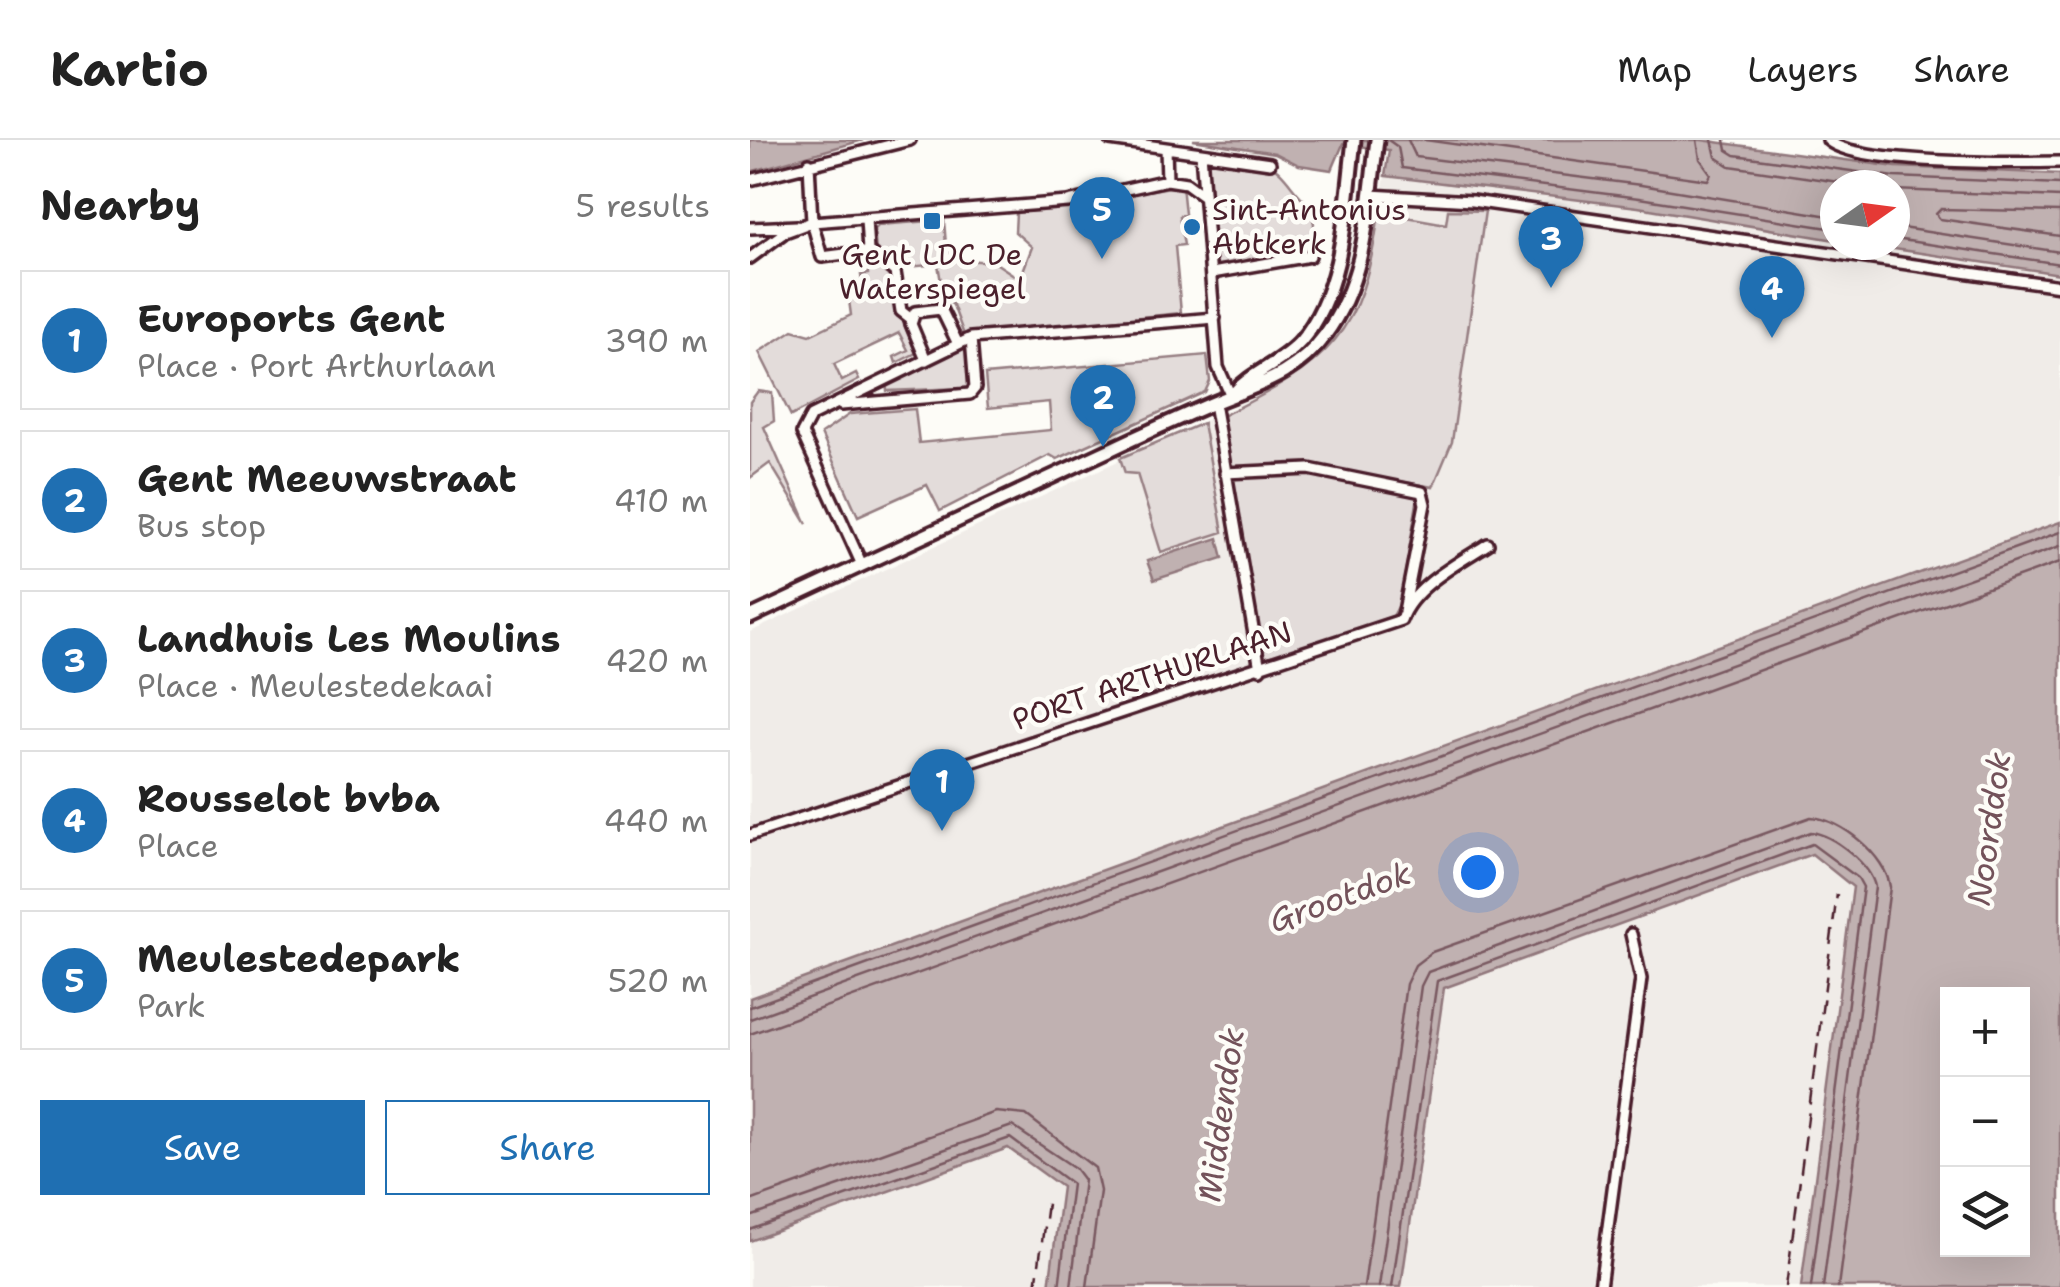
<!DOCTYPE html>
<html lang="en">
<head>
<meta charset="utf-8">
<style>
  body { margin:0; font-family:"Shantell Sans",sans-serif; background:#f2f2f2; color:#222 }
  .controls { position:absolute; right:30px; bottom:30px; display:grid; overflow:hidden; border-radius:0px; box-shadow:0 10px 40px #0002 }
  .controls button { width:90px; height:90px; display:grid; place-items:center; padding:0; border:0; border-bottom:2px solid #e0e0e0; background:#fff; color:#222; font:50px sans-serif }
  .compass { position:absolute; left:1070px; top:30px; width:90px; height:90px; border-radius:50%; background:#fff; box-shadow:0 10px 40px #0002; rotate:76deg }
  .you { position:absolute; left:728px; top:732px; width:35px; height:35px; margin:-25px; border:8px solid #fff; border-radius:50%; background:#1a73e8; box-shadow:0 0 0 15px #1a73e833 }
  .badge { display:grid; place-items:center; width:65px; height:65px; border-radius:50%; background:#1f6fb2; color:#fff; font-size:32px; font-weight:700 }
  .pin { position:absolute; translate:-50% -82px; filter:drop-shadow(0 2px 5px #0008) }
  .pin::after { content:''; position:absolute; top:52px; width:35px; height:30px; background:inherit; clip-path:polygon(0 0,100% 0,50% 100%) }
  .list { margin:0; padding:0; list-style:none }
  h2 { display:flex; justify-content:space-between; align-items:center; height:130px; margin:0; padding:0 40px; font-size:42px }
  h2 small { font-size:32px; font-weight:400; color:#767676 }
  .list li { display:grid; grid-template-columns:65px 1fr auto; gap:30px; align-items:center; box-sizing:border-box; height:140px; margin:0 20px 20px; padding:0 20px; border:2px solid #e0e0e0; border-radius:0px }
  .list b { display:block; font-size:38px; white-space:nowrap }
  .list p { margin:0; font-size:32px; white-space:nowrap; color:#767676 }
  .list em { font-size:32px; font-style:normal; color:#767676 }
  .actions { display:flex; gap:20px; padding:30px 40px }
  .actions a { flex:1; padding:22px 0; border:2px solid #1f6fb2; border-radius:0px; text-align:center; font-size:35px; color:#1f6fb2 }
  .actions .main { background:#1f6fb2; color:#fff }
  .icon { flex:none; width:55px; height:55px; fill:none; stroke:currentColor; stroke-width:2; stroke-linecap:round; stroke-linejoin:round }
  .map { position:relative; flex:none; width:1310px; height:1147px; overflow:hidden }
  header { display:flex; align-items:center; gap:60px; box-sizing:border-box; height:140px; padding:0 50px; background:#fff; border-bottom:2px solid #e0e0e0 }
  header strong { font-size:48px }
  nav { display:flex; gap:55px; margin-inline-start:auto; font-size:35px }
  main { display:flex }
  aside { flex:1; background:#fff }
  .map>svg:first-child { display:block }
  .built { fill:#f0ece8 }
  .green { fill:#e3dcda; stroke:#967e82; stroke-width:2.5 }
  .water { fill:#c0b1b1; stroke:#91777b; stroke-width:2.5; fill-rule:evenodd }
  .lines { fill:none; stroke-linecap:round; stroke-linejoin:round }
  .shore { stroke:#795961; stroke-width:2.5 }
  .minor-casing { stroke:#4a1f2b; stroke-width:16 }
  .major-casing { stroke:#4a1f2b; stroke-width:19 }
  .minor { stroke:#fdfcf7; stroke-width:9 }
  .major { stroke:#fdfcf7; stroke-width:11 }
  .rail { stroke:#4a1f2b; stroke-width:2.5; stroke-dasharray:15 8; stroke-linecap:butt }
  .poi-dot { fill:#1f6fb2; stroke:#fdfcf7; stroke-width:4 }
  .labels { text-anchor:middle; stroke-width:9; stroke-linejoin:round; paint-order:stroke }
  .poi-label { font-size:30px; fill:#4a1f2b; stroke:#fdfcf7; text-anchor:start }
  .street-label { font-size:30px; fill:#4a1f2b; stroke:#fdfcf7 }
  .water-label { font-size:32px; font-style:italic; fill:#73525a; stroke:#fdfcf7 }
</style>
</head>
<body>
<header>
<strong>Kartio</strong>
<nav><a>Map</a><a>Layers</a><a>Share</a></nav>
</header>
<main>
<aside>
<h2>Nearby<small>5 results</small></h2>
<ul class="list">
<li><span class="badge">1</span><div><b>Euroports Gent</b><p>Place · Port Arthurlaan</p></div><em>390 m</em></li>
<li><span class="badge">2</span><div><b>Gent Meeuwstraat</b><p>Bus stop</p></div><em>410 m</em></li>
<li><span class="badge">3</span><div><b>Landhuis Les Moulins</b><p>Place · Meulestedekaai</p></div><em>420 m</em></li>
<li><span class="badge">4</span><div><b>Rousselot bvba</b><p>Place</p></div><em>440 m</em></li>
<li><span class="badge">5</span><div><b>Meulestedepark</b><p>Park</p></div><em>520 m</em></li>
</ul>
<div class="actions"><a class="main">Save</a><a>Share</a></div>
</aside>
<div class="map">
<svg width="1310" height="1147" viewBox="0 0 1310 1147">
  <rect width="100%" height="100%" fill="#fdfcf7"/>
  <filter id="ink" filterUnits="userSpaceOnUse"><feTurbulence type="fractalNoise" baseFrequency=".01" numOctaves="2"/><feDisplacementMap in="SourceGraphic" scale="20" xChannelSelector="R" yChannelSelector="G"/><feConvolveMatrix kernelMatrix="1 2 1 2 8 2 1 2 1" color-interpolation-filters="sRGB"/></filter>
  <g filter="url(#ink)">
    <!-- built -->
    <path class="built" d="M635,36l253,31 197,33v5h33l192,29v248l-1310,476v-366l545,-253 20,-16 41,-52 12,-32z
      M1062,714l41,33 -52,400h-400l43,-299z
      M258,1008l54,38 -13,101h-299v-46z"/>
    <!-- green -->
    <path class="green" d="M458,17c18,2 43,1 60,7 17,7 26,30 42,41l4,19 -3,26 -96,18z
      M432,45l3,29 -6,2 5,29 -9,1 6,67 -217,22 -11,-30 -7,-6 -9,4 -2,-14 7,-1 -4,-24 -39,4 -23,-17 -2,-21 5,-5 65,-5 2,25 15,5 2,10 31,2 26,17 12,-32 -17,-15 1,-19z
      M698,70l37,1 -33,231 -19,45 -125,-22 -79,3 -7,-52c107,-53 141,-81 157,-204l67,12z
      M123,117l20,16 4,34 19,46 -20,10 -2,-6 14,-7 -9,-17 -65,31 8,17 14,-7 3,6 -68,36 -32,-64 34,-22 17,5 41,-20 -3,-22 15,-2 -2,-16 7,-1 -1,-10z
      M215,206l4,6 2,32 -6,4 -78,3 -1,-9z
      M457,215l3,26 -5,11 -148,67 -7,-4 -110,56 -13,-26 -69,31 -37,-82 29,-20 65,-5 4,34 132,-13 -2,-28 -61,6 -3,-33z
      M8,251l14,2 2,28 -10,6 43,97 -37,-61 -20,15v-76z
      M453,283l20,109 -62,20 -24,-78 -12,-1 -5,-15z
      M562,333l106,24 -18,106 -7,13 -129,44 -33,-182z"/>
    <!-- water -->
    <path class="water" d="M0,0h113l-113,32z
      M443,0h508l195,27 164,7v100l-192,-29h27v-60h-60v55l-197,-33 -253,-31 4,-26 -46,-6 -11,26 -33,-5 -24,-12z
      M1310,382v765h-259l52,-400 -41,-33 -368,134 -43,299h-352l13,-100 -54,-39 -258,93v-243zM1272,854v256h-74v-256z
      M468,398l5,20 -69,22 -7,-19z"/>
    <g class="lines">
      <!-- shore -->
      <path class="shore" d="M638,0l10,7 4,21 237,30 196,31
        M658,0l8,17 225,28 194,32
        M675,0l283,40 3,-6 -11,-15 -3,-19
        M962,0l4,17 14,9 129,19
        M975,0l2,10 8,5 160,22 165,7
        M1145,50l165,7
        M1310,72l-119,-3 -5,5 4,5 120,17
        M1145,87l165,25
        M1145,99l165,25
        M0,867l1310,-475
        M0,879l1310,-473
        M0,894l1310,-472
        M0,1061l246,-89 30,3 69,53 5,23 -13,96
        M0,1077l262,-91 63,42 9,12 -13,107
        M0,1090l260,-92 62,46 -13,103
        M614,1147l42,-303 9,-19 17,-13 379,-135c30,2 75,39 79,70l-52,400
        M629,1147l42,-301 7,-14 383,-140c23,3 60,33 64,55l-52,400
        M642,1147l45,-306 375,-137 46,34 5,9 -52,400"/>
      <!-- minor casing -->
      <g class="minor-casing">
        <path id="minor" d="M360,0l56,8
          M1078,0c25,25 190,23 232,22
          M451,13l69,10
          M59,23l3,59 10,35 46,-6 -2,-32
          M0,40l160,-40
          M417,40l-1,-32 35,5 17,214 13,29
          M620,55l102,6 588,85
          M0,88l47,-2
          M118,111l27,21 6,39 9,7
          M0,118l35,-26 27,-10 256,-20 99,-22 19,3 18,13
          M462,133l98,-17
          M176,220l-15,-36 4,-12 26,-3 17,35
          M464,263l46,266
          M91,265l129,-11 5,-6 -4,-50
          M475,333l84,-4 113,23 3,12 -21,107
          M112,425l-60,-132 9,-17 160,-78 244,-20
          M0,695l651,-215c11,-33 59,-58 87,-76
          M850,1147l41,-308 -10,-45"/>
      </g>
      <!-- major casing -->
      <g class="major-casing">
        <path id="major" d="M484,253c18,-21 48,-30 67,-52 44,-52 45,-137 53,-201
          M0,477c119,-55 238,-111 357,-166 34,-16 69,-32 104,-47 45,-19 83,-27 114,-69 42,-56 43,-128 52,-195"/>
      </g>
      <!-- minor -->
      <use href="#minor" class="minor"/>
      <!-- major -->
      <use href="#major" class="major"/>
      <!-- rail -->
      <path class="rail" d="M286,1147l12,-91
        M1036,1147l51,-393"/>
    </g>
  </g>
  <!-- markers -->
  <g class="poi-dot">
    <rect x="172" y="71" width="20" height="20" rx="5"/>
    <circle cx="442" cy="87" r="10"/>
  </g>
  <g class="labels">
    <!-- poi labels -->
    <g class="poi-label">
      <text x="462" y="80">Sint-Antonius<tspan x="462" dy="34">Abtkerk</tspan></text>
      <text x="182" y="125" text-anchor="middle">Gent LDC De<tspan x="182" dy="34">Waterspiegel</tspan></text>
    </g>
    <!-- street labels -->
    <g class="street-label">
      <text transform="translate(402 536) rotate(-18)" y="10">PORT ARTHURLAAN</text>
    </g>
    <!-- water labels -->
    <g class="water-label">
      <text transform="translate(1239 689) rotate(-82)" y="11">Noorddok</text>
      <text transform="translate(590 757) rotate(-20)" y="11">Grootdok</text>
      <text transform="translate(471 975) rotate(-82)" y="11">Middendok</text>
    </g>
  </g>
</svg>
<div class="controls">
<button>+</button>
<button>−</button>
<button><svg class="icon" aria-label="layers" viewBox="0 0 24 24"><path d="M12 4l9 5-9 5-9-5zM3 14l9 5 9-5"/></svg></button>
</div>
<svg class="compass" viewBox="-18 -18 36 36"><path d="M0-13l5 13h-10z" fill="#e53935"/><path d="M0 13l5-13h-10z" fill="#767676"/></svg>
<div class="you"></div>
<div class="pin badge" style="left:192px;top:691px">1</div>
<div class="pin badge" style="left:353px;top:307px">2</div>
<div class="pin badge" style="left:801px;top:148px">3</div>
<div class="pin badge" style="left:1022px;top:198px">4</div>
<div class="pin badge" style="left:352px;top:119px">5</div>
</div>
</main>
</body>
</html>
